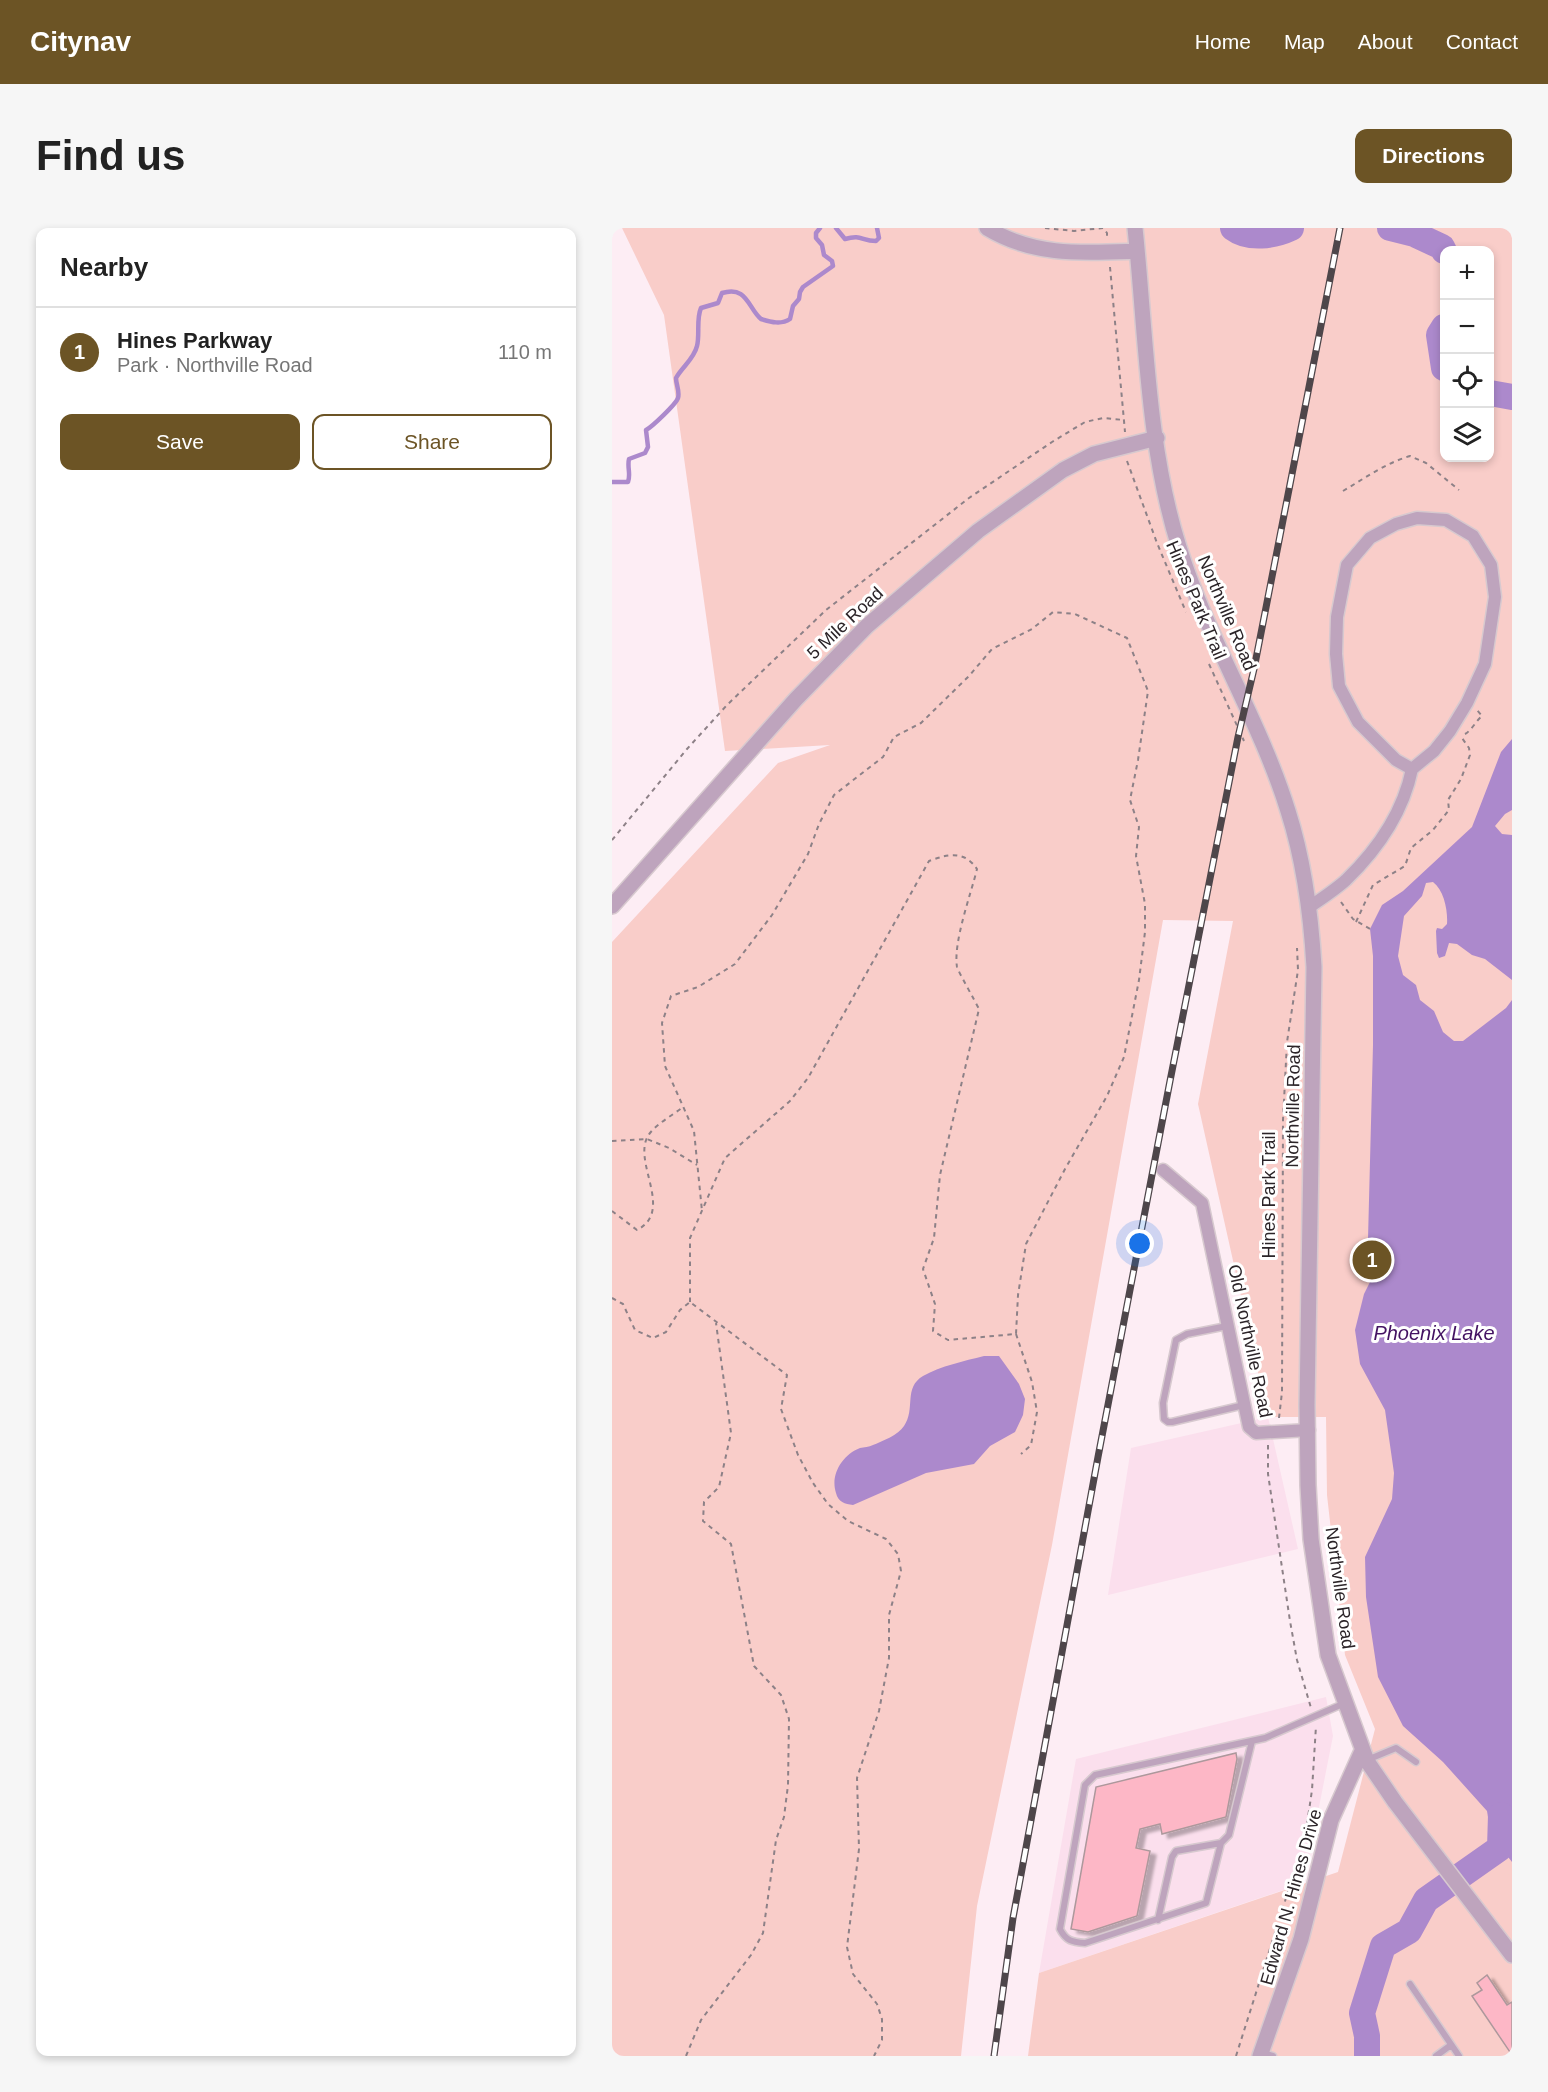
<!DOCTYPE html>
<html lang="en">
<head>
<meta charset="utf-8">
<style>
  body { margin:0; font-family:Arial,sans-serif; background:#f6f6f6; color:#222 }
  .controls { position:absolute; right:18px; top:18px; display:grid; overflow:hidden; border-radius:12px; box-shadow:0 3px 9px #0003 }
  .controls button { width:54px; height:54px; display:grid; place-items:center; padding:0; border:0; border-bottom:2px solid #e0e0e0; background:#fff; color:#222; font:30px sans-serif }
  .you { position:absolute; left:528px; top:1016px; width:21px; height:21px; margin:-15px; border:4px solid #fff; border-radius:50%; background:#1a73e8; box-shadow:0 0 0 9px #1a73e833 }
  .badge { display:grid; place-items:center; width:39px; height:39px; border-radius:50%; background:#6c5425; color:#fff; font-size:20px; font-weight:700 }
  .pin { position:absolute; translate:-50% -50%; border:3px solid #fff; box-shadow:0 2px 6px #0006 }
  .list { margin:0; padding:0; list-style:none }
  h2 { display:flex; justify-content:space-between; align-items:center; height:78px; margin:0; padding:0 24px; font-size:26px }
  h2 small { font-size:20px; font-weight:400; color:#767676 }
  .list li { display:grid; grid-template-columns:39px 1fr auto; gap:18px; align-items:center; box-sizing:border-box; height:90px; padding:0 24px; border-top:2px solid #e0e0e0 }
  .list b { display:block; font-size:22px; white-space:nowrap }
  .list p { margin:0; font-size:20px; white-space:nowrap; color:#767676 }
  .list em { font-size:20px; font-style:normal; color:#767676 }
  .actions { display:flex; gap:12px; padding:18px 24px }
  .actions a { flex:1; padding:14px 0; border:2px solid #6c5425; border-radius:12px; text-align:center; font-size:21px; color:#6c5425 }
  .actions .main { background:#6c5425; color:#fff }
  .icon { flex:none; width:33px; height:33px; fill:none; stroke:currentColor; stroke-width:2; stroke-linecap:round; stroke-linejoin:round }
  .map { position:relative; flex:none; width:900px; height:1828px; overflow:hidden; border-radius:12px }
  header { display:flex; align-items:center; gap:36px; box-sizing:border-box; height:84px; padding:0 30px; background:#6c5425; color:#fff }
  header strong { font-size:28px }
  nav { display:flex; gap:33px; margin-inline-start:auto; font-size:21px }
  .intro { display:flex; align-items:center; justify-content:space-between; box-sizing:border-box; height:144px; padding:0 36px }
  h1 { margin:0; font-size:42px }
  .button { padding:15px 27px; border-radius:12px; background:#6c5425; color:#fff; font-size:21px; font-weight:700 }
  main { display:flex; gap:36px; padding:0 36px }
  aside { flex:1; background:#fff; border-radius:12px; box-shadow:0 3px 9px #0003 }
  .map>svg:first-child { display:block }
  .built { fill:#fbdfed }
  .green { fill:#f9cdc9; fill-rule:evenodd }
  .water { fill:#ac89cc }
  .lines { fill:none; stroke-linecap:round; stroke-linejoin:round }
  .stream { stroke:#ac89cc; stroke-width:4.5 }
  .river { stroke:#ac89cc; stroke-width:26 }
  .building { fill:#fdb7c6; stroke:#ad989c; stroke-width:1.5; filter:url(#shadow) }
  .service-casing { stroke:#d7c9cf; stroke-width:9 }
  .minor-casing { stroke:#d7c9cf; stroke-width:15 }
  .tertiary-casing { stroke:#d7c9cf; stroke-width:18 }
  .path { stroke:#8d8187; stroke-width:2; stroke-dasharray:4.5 4.5; stroke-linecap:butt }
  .service { stroke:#bea4bd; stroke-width:6 }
  .minor { stroke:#bea4bd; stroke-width:12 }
  .tertiary { stroke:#bea4bd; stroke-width:15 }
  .rail-casing { stroke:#4e464a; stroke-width:7 }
  .rail { stroke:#fff; stroke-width:4.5; stroke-dasharray:14; stroke-linecap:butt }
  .labels { text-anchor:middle; stroke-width:6; stroke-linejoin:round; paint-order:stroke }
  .street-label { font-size:18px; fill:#2b2428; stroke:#fff }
  .water-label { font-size:20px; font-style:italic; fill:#431262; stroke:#fff }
</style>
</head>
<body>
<header>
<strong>Citynav</strong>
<nav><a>Home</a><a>Map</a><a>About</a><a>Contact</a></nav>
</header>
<div class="intro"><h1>Find us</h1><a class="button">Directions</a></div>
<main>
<aside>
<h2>Nearby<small></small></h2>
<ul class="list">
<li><span class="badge">1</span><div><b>Hines Parkway</b><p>Park · Northville Road</p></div><em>110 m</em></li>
</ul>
<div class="actions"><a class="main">Save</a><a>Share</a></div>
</aside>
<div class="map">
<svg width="900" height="1828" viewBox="0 0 900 1828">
  <defs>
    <filter id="shadow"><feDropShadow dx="6" dy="4" stdDeviation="1.5" flood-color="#0004"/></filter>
  </defs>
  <rect width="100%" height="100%" fill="#fdedf4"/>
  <!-- built -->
  <path class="built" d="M656,1189l30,132 -190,46 23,-147z
    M714,1469l7,39 -29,147 -265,90 37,-214z"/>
  <!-- green -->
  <path class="green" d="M10,0h890v1828h-484l11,-83 299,-101 37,-143 -30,-74 -18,-160 -1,-78h-58l-70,-313 35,-183 -70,-1 -111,625 -75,361 -16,150h-349v-1114l166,-179 52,-18 -105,6 -61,-436zM832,22h46v208h-46z"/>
  <!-- water -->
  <path class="water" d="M900,511v71l-7,4 -10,12 7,8 10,1v145l-27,-21 -13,-4 -15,-11 -8,-1 -4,13 -6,2 -2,-5 -1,-22 1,-3 5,1 5,-5c1,-13 -3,-34 -14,-42l-7,1 -4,13 -18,20 -6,40 5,19 13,10 4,15 14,11 9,21 11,9h9l43,-33 6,-8v862l-21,-27 -4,-24 -44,-49 -40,-36 -25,-49 -12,-80 -1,-40 27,-58 2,-26 -9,-63 -25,-46 -5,-34 9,-36 14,-28 -10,-27 5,-194v-89l-3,-27 12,-24 21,-14 69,-64 29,-75z
    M372,1128h15l20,28 6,15 -2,16 -8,17 -25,14 -16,18 -48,9 -73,32c-8,-1 -15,-3 -17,-12 -6,-18 6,-38 24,-45 4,-1 9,-1 13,-3 10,-4 25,-10 31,-19 12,-17 -1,-38 19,-50 18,-10 41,-15 61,-20z"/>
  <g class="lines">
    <!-- stream -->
    <path class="stream" d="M224,0l9,11c17,-5 16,2 31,2l3,-3 -2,-10
      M0,254h16c3,-8 -1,-15 1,-23l16,-6 3,-6 -2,-17c6,-3 30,-26 32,-32 2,-7 -2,-13 -2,-20 6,-11 18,-19 21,-32 3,-11 -1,-27 4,-38l17,-5 4,-10c25,-8 26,15 39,26 10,3 20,6 29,0l3,-13 6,-7 1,-7 3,-5 30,-21 -1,-5 -8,-6 -2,-10 -6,-7v-5l4,-5"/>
    <!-- river -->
    <path class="river" d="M621,0c16,12 41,8 58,0
      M778,0l24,6 28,13 2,4
      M832,99l-5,8 5,33
      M878,165l22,4
      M755,1828v-20l-5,-23 21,-67 26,-15 17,-31 74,-52 1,-33"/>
  </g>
  <!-- building -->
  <path class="building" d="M624,1525l1,6 -11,58 -64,17 -2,-10 -20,5 -4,19 14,3 -13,65 -49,16 -17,-3 25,-142z
    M875,1747l20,30 5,-3v53l-40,-59 10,-6 -5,-7z"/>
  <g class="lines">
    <!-- service casing -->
    <g class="service-casing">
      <path id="service" d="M615,1098l-40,8 -11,6 -13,63 1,16 4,3h4l72,-17
        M640,1513l-23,94 -8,8 -15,60 -121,40c-13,-1 -19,-2 -25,-14l25,-144 10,-10 170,-37 80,-35
        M755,1532l29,-12 20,14
        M546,1692l14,-63 4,-6 45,-8
        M798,1756l49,72
        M650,1825l11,3
        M824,1828l15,-11"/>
    </g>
    <!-- minor casing -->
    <g class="minor-casing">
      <path id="minor" d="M805,290l29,2 27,16 18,29 4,32 -10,67 -18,39 -17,28 -16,20 -22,18 -16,-9 -38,-38 -19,-36 -3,-32 1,-37 10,-52 23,-27 26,-14z
        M696,680c13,-9 27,-18 38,-28 32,-31 57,-67 66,-111
        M551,942l39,33 47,224 7,6 53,-3"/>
    </g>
    <!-- tertiary casing -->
    <g class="tertiary-casing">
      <path id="tertiary" d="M375,0c48,29 96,25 150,23
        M523,0c11,105 12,218 44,319 28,91 81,173 109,264 16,50 23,103 26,156l-7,438 1,80 3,54 17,116 39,106 28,41 117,153
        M0,678l184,-207 71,-73 111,-95 85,-61 31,-16 63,-16
        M648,1828l41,-117 30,-119 31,-69"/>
    </g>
    <!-- path -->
    <path class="path" d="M433,0l29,3 29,-3 4,5v5
      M498,39l15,165
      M515,233l30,82 29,69
      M731,263c22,-13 43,-28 67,-35l16,7 33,27
      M597,436l35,77
      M853,506c6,-3 11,-13 17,-18l-5,-6
      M0,612l75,-91 40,-44 99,-95 143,-112 83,-56 33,-20 18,-4 21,2
      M729,674l12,17 17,10
      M744,694l17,-37 32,-19 6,-18 22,-18 16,-20 -1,-10 13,-21 9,-24 -1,-7 -7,-10
      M0,913l35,-2 22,9 28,17
      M0,983l25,19c39,-20 -8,-71 13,-97 8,-10 23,-18 33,-26
      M0,1070l11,6 12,26 18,8 13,-6 14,-22 10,-8 97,73 -6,34 17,46 15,28 15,21 20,17 38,18 12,15 3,17 -12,44v43l-10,53 -22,67 2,71 -12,98 6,27 24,30 5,15v21l-8,16
      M78,1074v-64l35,-80 65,-57 18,-23 121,-217c19,-7 35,-11 48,8 -6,25 -24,73 -20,98 1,4 18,34 22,42l-39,166 -6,63 -11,31 12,35 -2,27 15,9 68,-6 2,-39 8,-51 39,-75 42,-73 17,-39 15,-77 6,-48v-28l-9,-48 3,-29 -9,-27 8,-40 10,-69 -21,-53 -52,-24 -22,-2 -21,17 -40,20 -23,27 -48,47 -27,14 -11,20 -49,38 -15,29 -11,30 -36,61 -37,49 -37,23 -27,9 -9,27 3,43 29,65 8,80
      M404,1106l16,48 5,30 -6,33 -10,9
      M667,1190l3,-26 1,-272 4,-78 11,-72 -1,-22
      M656,1217v29l22,147 7,39 14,48
      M74,1828l15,-36 50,-65 12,-22 13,-93 8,-23 4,-32 1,-66 -8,-24 -27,-29 -23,-122 -28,-23 1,-19 15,-15 12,-54 -15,-110
      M624,1828l69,-218 7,-48 4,-64"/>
    <!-- service -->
    <use href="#service" class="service"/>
    <!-- minor -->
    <use href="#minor" class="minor"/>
    <!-- tertiary -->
    <use href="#tertiary" class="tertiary"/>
    <!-- rail casing -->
    <g class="rail-casing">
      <path id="rail" d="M382,1828l19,-138 85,-461 72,-376 68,-344 16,-68 86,-441"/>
    </g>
    <!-- rail -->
    <use href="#rail" class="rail"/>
  </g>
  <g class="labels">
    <!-- street labels -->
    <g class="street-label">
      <text transform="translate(584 372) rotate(67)" y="6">Hines Park Trail</text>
      <text transform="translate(615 385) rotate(67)" y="6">Northville Road</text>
      <text transform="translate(233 395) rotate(-43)" y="6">5 Mile Road</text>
      <text transform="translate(681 878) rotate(-89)" y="6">Northville Road</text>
      <text transform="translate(657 967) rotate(-90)" y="6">Hines Park Trail</text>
      <text transform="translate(638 1113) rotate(78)" y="6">Old Northville Road</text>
      <text transform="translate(728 1360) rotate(82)" y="6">Northville Road</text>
      <text transform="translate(679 1669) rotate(-74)" y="6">Edward N. Hines Drive</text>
    </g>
    <!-- water labels -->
    <g class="water-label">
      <text x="822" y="1112">Phoenix Lake</text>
    </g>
  </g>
</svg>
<div class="controls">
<button>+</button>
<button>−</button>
<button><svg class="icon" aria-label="locate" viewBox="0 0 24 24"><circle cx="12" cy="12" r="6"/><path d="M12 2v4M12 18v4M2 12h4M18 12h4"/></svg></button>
<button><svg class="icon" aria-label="layers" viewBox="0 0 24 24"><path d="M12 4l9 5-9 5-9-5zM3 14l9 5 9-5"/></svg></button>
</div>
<div class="you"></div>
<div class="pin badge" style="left:760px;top:1032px">1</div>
</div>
</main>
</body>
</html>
